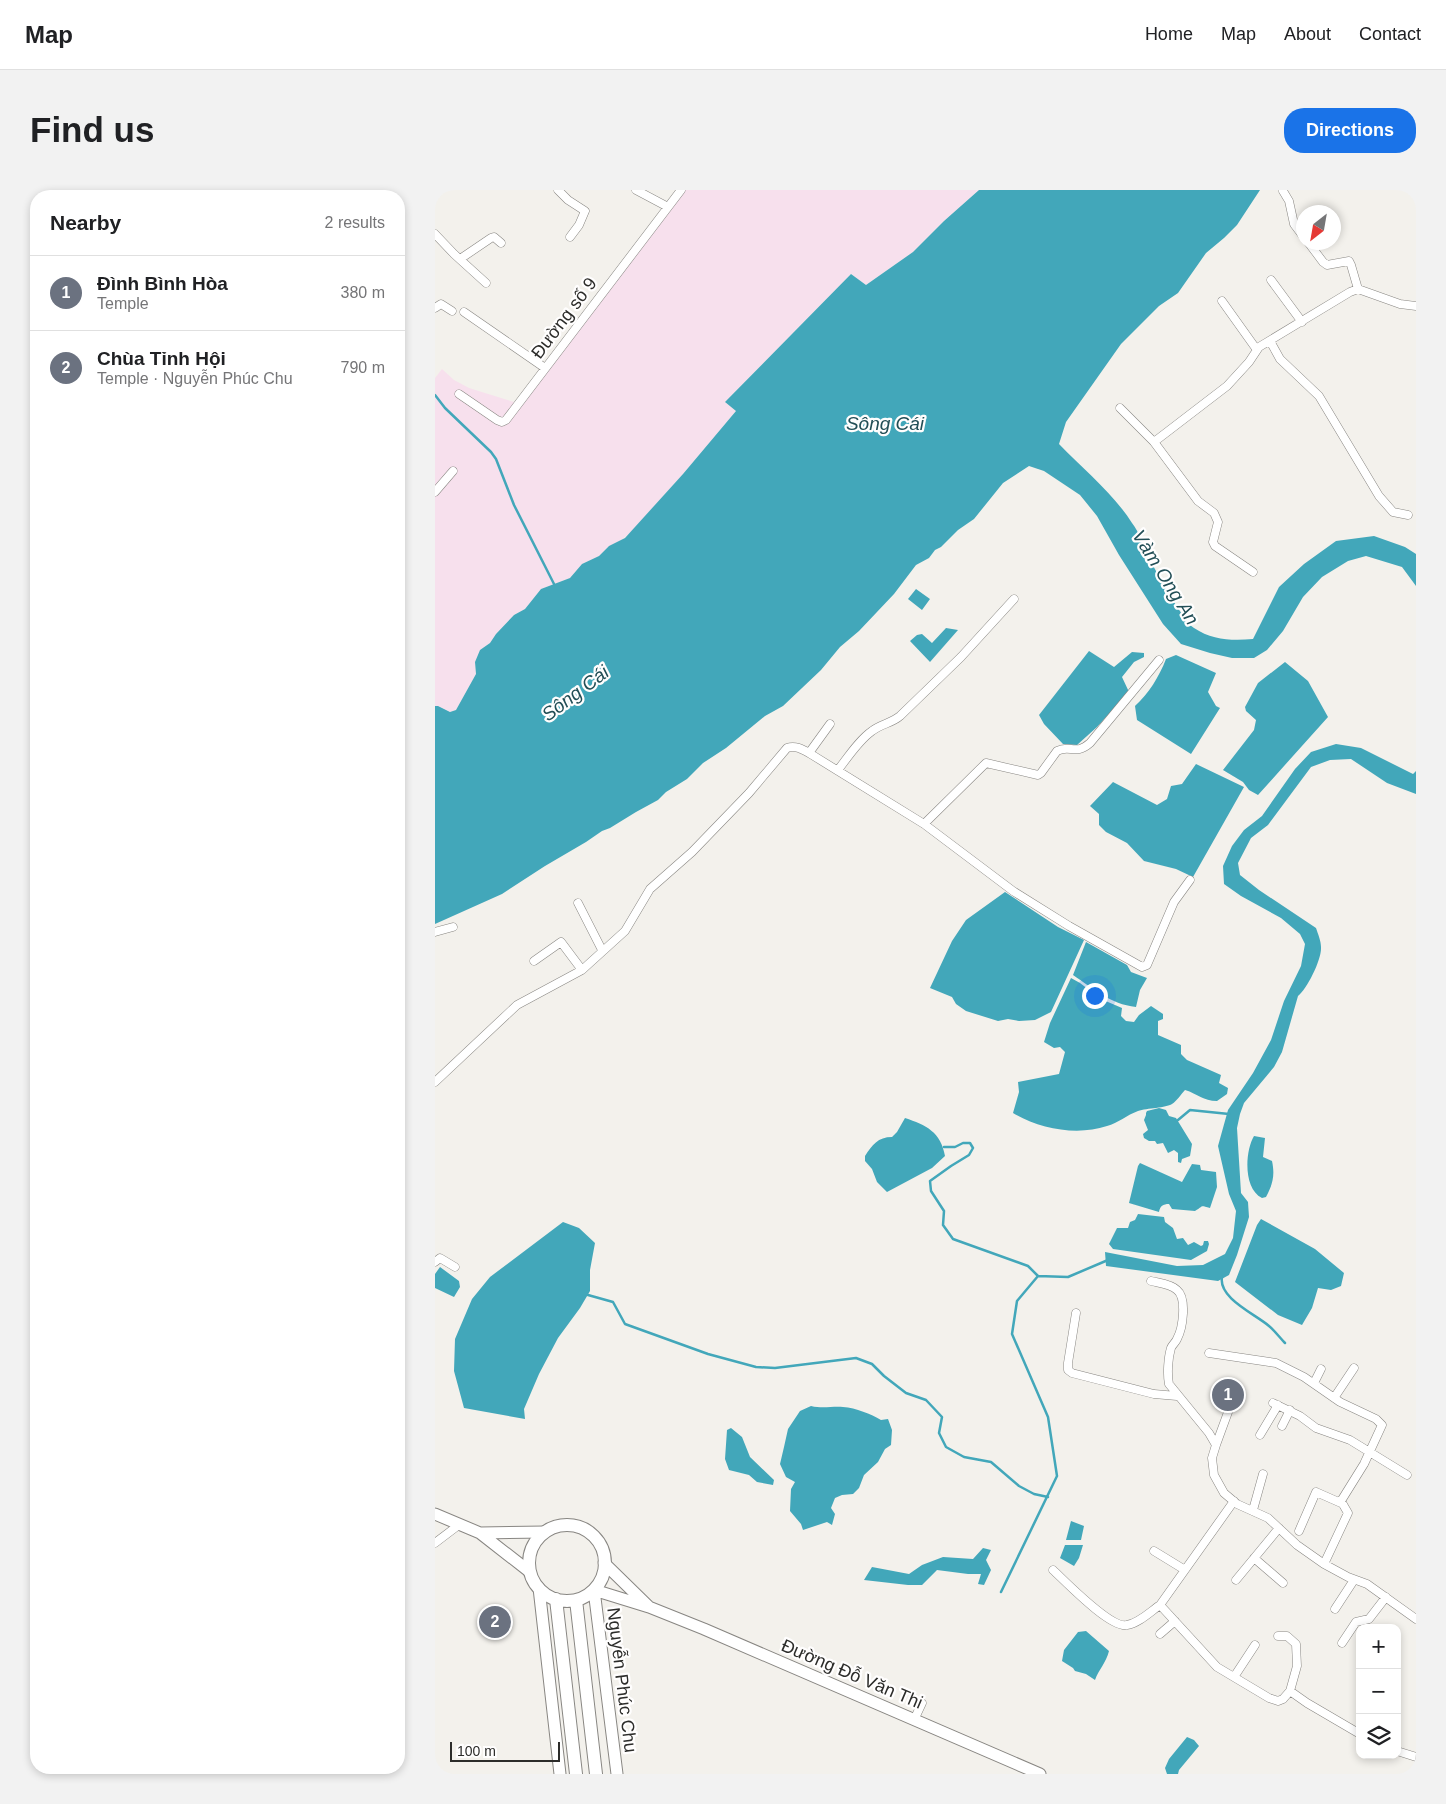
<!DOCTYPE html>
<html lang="en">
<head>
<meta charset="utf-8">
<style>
  body { margin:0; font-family:Arial,sans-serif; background:#f2f2f2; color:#202124 }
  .controls { position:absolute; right:15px; bottom:15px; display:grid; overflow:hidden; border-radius:10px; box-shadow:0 2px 8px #0003 }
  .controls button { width:45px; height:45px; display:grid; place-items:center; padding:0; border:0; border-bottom:1px solid #e0e0e0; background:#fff; color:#202124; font:25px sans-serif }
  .compass { position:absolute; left:861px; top:15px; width:45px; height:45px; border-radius:50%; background:#fff; box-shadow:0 2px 8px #0003; rotate:211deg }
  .scale { position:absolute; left:15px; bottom:12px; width:110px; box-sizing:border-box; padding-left:5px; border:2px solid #2c2c2a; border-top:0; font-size:14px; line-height:18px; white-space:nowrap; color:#2c2c2a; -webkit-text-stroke:4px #fffefe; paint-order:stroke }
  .you { position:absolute; left:659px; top:805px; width:18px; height:18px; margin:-12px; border:4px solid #fff; border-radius:50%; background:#1a73e8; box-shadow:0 0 0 8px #1a73e833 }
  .badge { display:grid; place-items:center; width:32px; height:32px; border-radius:50%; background:#1a73e8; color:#fff; font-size:16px; font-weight:700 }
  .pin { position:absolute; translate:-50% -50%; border:2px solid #fff; box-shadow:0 1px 5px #0006 }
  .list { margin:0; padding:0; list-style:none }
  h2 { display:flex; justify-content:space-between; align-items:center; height:65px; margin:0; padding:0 20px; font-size:21px }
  h2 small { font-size:16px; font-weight:400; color:#757577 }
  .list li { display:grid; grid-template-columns:32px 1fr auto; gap:15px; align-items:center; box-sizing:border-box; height:75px; padding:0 20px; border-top:1px solid #e0e0e0 }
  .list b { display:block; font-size:19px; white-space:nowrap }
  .list p { margin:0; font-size:16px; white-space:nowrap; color:#757577 }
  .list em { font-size:16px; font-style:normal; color:#757577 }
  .icon { flex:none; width:28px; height:28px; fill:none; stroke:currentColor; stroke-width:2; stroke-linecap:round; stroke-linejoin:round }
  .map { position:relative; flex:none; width:981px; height:1584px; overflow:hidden; border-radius:20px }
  header { display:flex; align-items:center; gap:30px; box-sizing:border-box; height:70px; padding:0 25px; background:#fff; border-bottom:1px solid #e0e0e0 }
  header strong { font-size:24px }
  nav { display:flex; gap:28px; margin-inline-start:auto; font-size:18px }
  .intro { display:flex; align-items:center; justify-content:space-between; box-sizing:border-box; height:120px; padding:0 30px }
  h1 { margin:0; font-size:35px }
  .button { padding:12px 22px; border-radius:20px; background:#1a73e8; color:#fff; font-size:18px; font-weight:700 }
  main { display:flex; gap:30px; padding:0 30px }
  aside { flex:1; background:#fff; border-radius:20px; box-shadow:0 2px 8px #0003 }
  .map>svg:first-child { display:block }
  .industrial { fill:#f7e0ed }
  .water { fill:#42a7ba }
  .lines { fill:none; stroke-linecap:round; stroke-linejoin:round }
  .stream { stroke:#42a7ba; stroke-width:2.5 }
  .street-casing { stroke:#888682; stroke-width:9 }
  .secondary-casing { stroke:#888682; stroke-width:13 }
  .primary-casing { stroke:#888682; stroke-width:14 }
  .street { stroke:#fff; stroke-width:8 }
  .secondary { stroke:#fff; stroke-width:11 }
  .primary { stroke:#fff; stroke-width:12 }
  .labels { text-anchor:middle; stroke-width:4.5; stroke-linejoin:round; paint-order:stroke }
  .street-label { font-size:18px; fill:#2c2c2a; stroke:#fffefe }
  .water-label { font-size:19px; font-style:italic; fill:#224e56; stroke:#fffefe }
</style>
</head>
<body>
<header>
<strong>Map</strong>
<nav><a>Home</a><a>Map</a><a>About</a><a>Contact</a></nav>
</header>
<div class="intro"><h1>Find us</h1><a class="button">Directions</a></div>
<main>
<aside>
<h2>Nearby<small>2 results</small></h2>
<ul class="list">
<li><span class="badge" style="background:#6b7280">1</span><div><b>Đình Bình Hòa</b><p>Temple</p></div><em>380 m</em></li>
<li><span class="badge" style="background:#6b7280">2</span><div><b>Chùa Tỉnh Hội</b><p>Temple · Nguyễn Phúc Chu</p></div><em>790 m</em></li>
</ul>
</aside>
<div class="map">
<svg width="981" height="1584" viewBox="0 0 981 1584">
  <rect width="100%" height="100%" fill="#f3f1ec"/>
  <!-- industrial -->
  <path class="industrial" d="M249,0h295l-35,31 -31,31 -47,33 -15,-11 -126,128 11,9 -53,63 -53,59 -14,11 -7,2 -10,10 -17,8 -12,14 -29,11 -16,20 -11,6 -18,19 -6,9 -10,7 -5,12 1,12 -20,36 -6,2 -12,-6h-3v-328l7,-9 12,11 15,8 51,16z"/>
  <!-- water -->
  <path class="water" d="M544,0h281l-23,35 -13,13 -18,15 -28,40 -19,13 -38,38 -55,78 -7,22c25,26 54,49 73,79 7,9 11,21 15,31 7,14 36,67 47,74 18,12 38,13 59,11l26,-52 25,-23 32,-23 38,-5 31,11 11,7v32l-14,-19 -36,-11 -18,5 -26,16 -19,20 -20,34 -16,19 -13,8h-22l-22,-5 -29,-9 -18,-20 -44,-69 -22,-39 -17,-21 -36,-24 -15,-5 -26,17 -29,36 -16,11 -17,17 -6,3 -6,8 -13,7 -22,29 -35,37 -19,16 -19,23 -38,36 -18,10 -39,32 -23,15 -16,16 -21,13 -8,8 -22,12 -26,16 -8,3 -16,11 -41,24 -43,28 -67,30v-218h3l12,6 6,-2 20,-36 -1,-12 5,-12 10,-7 6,-9 18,-19 11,-6 16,-20 29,-11 12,-14 17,-8 10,-10 16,-8 58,-64 53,-63 -11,-9 126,-128 15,11 47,-33 31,-31z
    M481,399l14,10 -8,11 -14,-11z
    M511,438l12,2 -28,32 -20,-21 7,-6 5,-1 10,9z
    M654,461l25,16 18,-15 12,1v4l-10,5 -12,15 7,15 -32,35 -20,18 -14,-1 -19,-20 -5,-9z
    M741,465l40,18 -8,19 8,14 4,2 -29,46 -54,-34 -2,-14c14,-13 24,-29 31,-47z
    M850,472l23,19 20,36 -70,78 -9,-5 -6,-8 -20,-12 31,-40 2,-10 -10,-9 -1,-4 13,-24z
    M901,554l25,4 52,26 3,-3v23l-29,-11 -36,-24 -21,1 -19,7 -43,58 -17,13 -13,25 2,12 19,15 57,38c2,6 5,13 5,19 1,12 -14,42 -23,49l-16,56 -8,15 -30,36 -4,11 -3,14 4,65 7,9 1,15 -12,38 -8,20 -11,6 -112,-15 -1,-14 72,14 26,-1 22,-11 8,-16 3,-27 -7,-17 -11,-48 10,-36 25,-37 18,-33 13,-39 17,-35 4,-22 -5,-10 -19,-16 -40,-22 -17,-12 -1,-18 9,-20 12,-16 18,-14 33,-47 16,-17z
    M761,574l48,23 -51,90 -17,-8 -32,-8 -17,-18 -21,-11 -7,-7v-11l-9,-8 23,-24 44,23 10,-6 4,-13 11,-2z
    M570,702l53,35 26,13 -33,72 -16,8 -16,1 -11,-2 -10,2 -32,-10 -10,-7 -4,-7 -22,-9 22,-47 14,-21z
    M651,752l41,23 4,7 16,6 -7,12 -4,17c-26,-3 -42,-18 -63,-32z
    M636,788l9,5 21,16 21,9 -1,8 5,5 8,1 5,-7 12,-9 12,8v5l-5,2v14l23,10v9l6,6 34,15 -2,8 9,5 -1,6 -10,7c-14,0 -19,-7 -32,-11 -4,4 -8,11 -13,14 -6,4 -25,4 -34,7 -11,4 -20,12 -31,15 -30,10 -67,3 -94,-13l6,-21 -1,-10 41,-8 6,-22 -5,-5 -6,1 -10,-6 6,-19z
    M724,918l7,2 3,6 7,2 16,26 -2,12 -8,3 -1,4 -3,-1v-9l-4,-3 -6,3 -5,-10 -6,1 -2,-3h-6l-5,-3 -1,-4 5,-4 -4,-10 2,-5v-2l1,-2z
    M470,928c21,7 36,14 40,38l-13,12 -45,24 -10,-10 -5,-13 -7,-8v-5c7,-11 13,-19 27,-19l5,-5z
    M819,946l11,2 -2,19 9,4c3,14 1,23 -6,36l-4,1c-19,-9 -17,-47 -8,-62z
    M705,973l42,19 10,-18 8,1 1,5 15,2 1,15 -7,21c-11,-3 -6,-2 -15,3l-23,-2 -3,-5c-6,0 -9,2 -10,8l-30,-9 9,-37z
    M703,1024l26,3 1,5 8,6 4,11 6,-1 5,7 6,-3 7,4 2,-1 1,-4h4l1,3 -2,7 -16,9 -78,-11 -4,-5 8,-16h11l2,-6 5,-2z
    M826,1029l54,30 29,24 -3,13 -10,4 -13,-2 -6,20 -10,17 -24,-10 -43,-33 22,-57z
    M128,1032l16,6 16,15 -5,27v21l-10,17 -22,30 -19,36 -15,35 1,10 -61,-11 -10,-37 1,-32 17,-40 18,-22z
    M5,1077l19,14 1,6 -6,10 -19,-9v-14z
    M376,1216c12,3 21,0 32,1 13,1 28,7 38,13l7,-1 4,11 -1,15 -6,4 -7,13 -14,13 -5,13 -6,6 -11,1 -7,3 -4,10 4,6 -3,11 -5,-3 -24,8 -2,-6 -11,-13 1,-22 4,-7 -9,-5 -6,-13 4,-17 4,-18 12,-18z
    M296,1238l11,9 8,20 24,23 -1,5 -16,-3 -8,-7 -20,-5 -4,-11 2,-29z
    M636,1331l13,5 -3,14h-15z
    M630,1355h18l-4,13 -5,8 -14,-8z
    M548,1358l8,2 -5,10 5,10 -7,15 -6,-1 3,-10h-13l-31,-4 -15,15h-14l-44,-5 8,-13 37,7 13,-9 21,-8 30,2z
    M651,1441l23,20c-3,12 -10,18 -14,29l-9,-6 -11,-3 -2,-3 -11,-7 2,-11 14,-18z
    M752,1547l7,3 5,6 -20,24 -1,4h-11l-2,-6 4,-9z"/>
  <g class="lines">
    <!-- stream -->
    <path class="stream" d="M0,205l10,13 46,44 5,7 18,46 40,79
      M743,930l12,-10 39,4
      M509,957h11l8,-4h7l3,5 -4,7 -18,11 -21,15 1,10 13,20 -1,14 10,14 75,27 10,10
      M787,1087c-4,21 33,37 47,49 6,5 11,12 16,17
      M153,1105l25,7 12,22 83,30 48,13 19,1 81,-10 16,6 12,12 22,17 20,7 16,17 -3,16 7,14 18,10 27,5 28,24 15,8 14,3
      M566,1402l56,-116 -9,-59 -36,-83 5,-33 21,-25 30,1 40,-17"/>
    <!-- street casing -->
    <g class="street-casing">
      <path id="street" d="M123,0l10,10 17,11 -6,14 -9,12
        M201,0l32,17
        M848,1l6,10 5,23 9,12
        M0,44l19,20 32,29
        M873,52l15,20 4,3 22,-4 2,4 7,24
        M25,69l31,-21 3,-1 7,6
        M836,90l31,42
        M787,111l35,49
        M0,118l6,-4 11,7
        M29,122l81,56
        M835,151l10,18 39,37 60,100 14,16 15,3
        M24,204l38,26 5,2 4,-2 175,-230
        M685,218l34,34 44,59 16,12 4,9 -5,20 2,4 38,26
        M719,252l73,-56 22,-24 10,-15 91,-55 8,-3 42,15 16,2
        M0,302l18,-21
        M374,563l21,-29
        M403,580c10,-13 21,-30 34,-39 9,-7 20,-8 28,-15l61,-59 53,-58
        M489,634l62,-61 52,12 3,-2 16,-22c13,-7 18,5 33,-8l69,-83
        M143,713l24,47
        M0,742l18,-5
        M99,771l27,-19 21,28
        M0,892l82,-77 65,-35 43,-39 25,-42 42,-37 57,-59 38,-45c8,-3 15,1 22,5l115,71 89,67 56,35 73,41 5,-2 27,-63 16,-22
        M0,1072l5,-4 15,9
        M716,1091c8,2 20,3 26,9 10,8 6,38 0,49 -1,3 -5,6 -6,9 -3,10 -4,26 -2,36l40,49 7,12 -4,13 2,17 10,18 13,11 31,14 29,27 27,19 24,13 19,7 49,35
        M641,1123l-8,50v7l4,3 82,21 23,2
        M774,1163l67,10 28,14 36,25 36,17 6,6 -18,39 -23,37 7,12 -24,51
        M879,1193l7,-14
        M899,1208l20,-30
        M838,1213l27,13 16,12 34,12 57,35
        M847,1236l8,-16
        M825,1245l18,-30
        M781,1255l15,-41
        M799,1311l-74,104 57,62 52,31 9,3 5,-2 7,-8 17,12 53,31
        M818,1320l10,-36
        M864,1341l17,-39 25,11
        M0,1353l25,-19
        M719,1361l31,19
        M819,1368l29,25
        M618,1380c13,12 58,59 74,55 12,-2 23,-13 33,-20
        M801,1390l43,-52
        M900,1419l19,-29
        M725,1444l15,-13
        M843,1446h9l9,8 1,22 -7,25
        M907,1453l14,-21 13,-3 17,-22
        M799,1487l21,-32
        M479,1530l8,-17
        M962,1561l19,6"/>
    </g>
    <!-- secondary casing -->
    <g class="secondary-casing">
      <path id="secondary" d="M0,1324l45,19 50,39
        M45,1343l65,-1
        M169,1373l44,43
        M104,1398l21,186
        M182,1584l-23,-184 55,17 55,22 336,145"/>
    </g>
    <!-- primary casing -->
    <g class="primary-casing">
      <path id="primary" d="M94 1373a38 38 0 1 1 76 0a38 38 0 1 1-76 0Z
        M121,1409l20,175
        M141,1410l20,174"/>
    </g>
    <!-- street -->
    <use href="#street" class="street"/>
    <!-- secondary -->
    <use href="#secondary" class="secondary"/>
    <!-- primary -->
    <use href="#primary" class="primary"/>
  </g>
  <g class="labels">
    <!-- street labels -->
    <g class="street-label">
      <text transform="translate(129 128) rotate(-53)" y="6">Đường số 9</text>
      <text transform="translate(417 1484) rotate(23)" y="6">Đường Đỗ Văn Thi</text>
      <text transform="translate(187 1490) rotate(83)" y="6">Nguyễn Phúc Chu</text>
    </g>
    <!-- water labels -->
    <g class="water-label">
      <text x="450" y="240">Sông Cái</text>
      <text transform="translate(731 387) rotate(58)" y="7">Vàm Ong An</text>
      <text transform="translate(140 503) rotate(-37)" y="7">Sông Cái</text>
    </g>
  </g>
</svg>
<div class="controls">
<button>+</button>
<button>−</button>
<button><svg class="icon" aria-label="layers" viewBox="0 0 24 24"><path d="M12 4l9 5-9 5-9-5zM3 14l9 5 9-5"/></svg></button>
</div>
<svg class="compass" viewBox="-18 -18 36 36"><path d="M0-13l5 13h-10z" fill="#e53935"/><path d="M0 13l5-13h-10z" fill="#757577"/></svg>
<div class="scale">100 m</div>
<div class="you"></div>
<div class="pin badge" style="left:793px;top:1205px;background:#6b7280">1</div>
<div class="pin badge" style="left:60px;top:1432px;background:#6b7280">2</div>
</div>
</main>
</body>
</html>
